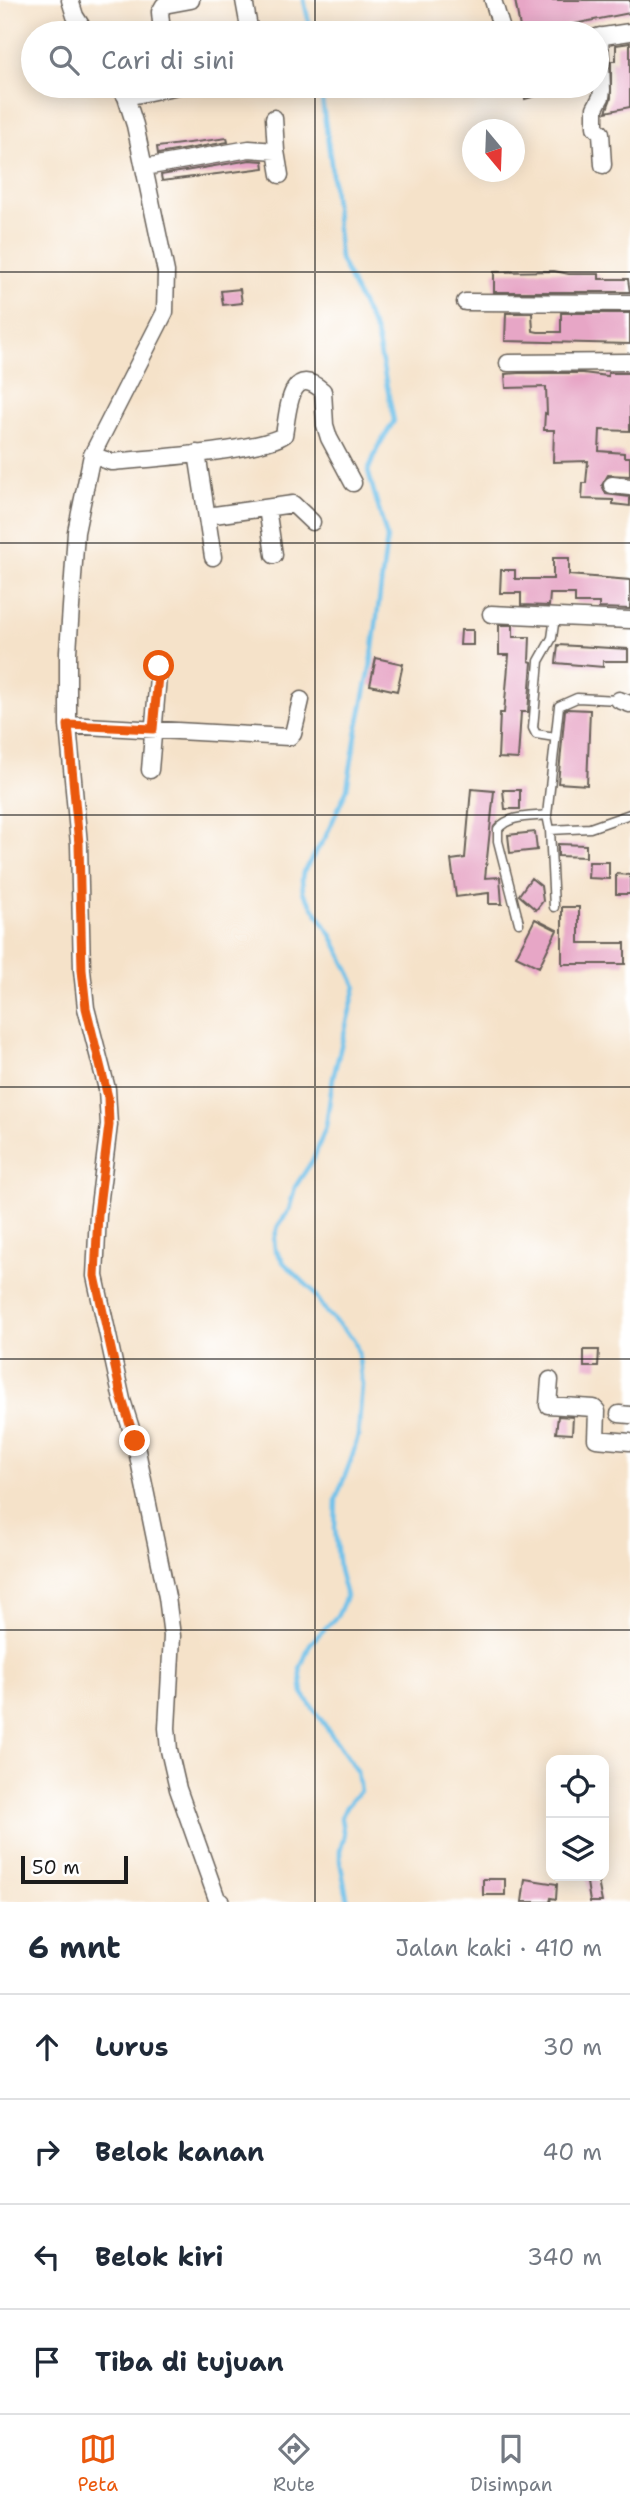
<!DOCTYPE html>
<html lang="id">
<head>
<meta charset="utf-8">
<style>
  body { margin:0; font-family:"Shantell Sans",sans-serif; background:#f6f6f7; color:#1f2937 }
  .controls { position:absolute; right:21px; bottom:21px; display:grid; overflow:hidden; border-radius:14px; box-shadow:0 4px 18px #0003 }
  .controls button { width:63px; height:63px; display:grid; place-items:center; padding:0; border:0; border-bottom:2px solid #e0e1e3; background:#fff; color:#1f2937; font:35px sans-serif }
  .compass { position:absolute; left:462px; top:119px; width:63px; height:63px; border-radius:50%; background:#fff; box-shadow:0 4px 18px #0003; rotate:161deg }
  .scale { position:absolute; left:21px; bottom:18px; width:107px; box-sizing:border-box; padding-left:7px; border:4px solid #1c1c1c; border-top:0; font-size:19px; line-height:24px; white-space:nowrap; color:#1c1c1c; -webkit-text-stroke:5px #fff; paint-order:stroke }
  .stop { position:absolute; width:21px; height:21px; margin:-16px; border:5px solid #ea580c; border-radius:50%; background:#fff }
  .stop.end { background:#ea580c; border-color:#fff; box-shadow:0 2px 7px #0008 }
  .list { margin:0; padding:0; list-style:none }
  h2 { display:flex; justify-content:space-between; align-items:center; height:91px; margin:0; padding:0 28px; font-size:30px }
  h2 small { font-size:23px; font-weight:400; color:#747a83 }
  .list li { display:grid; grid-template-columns:46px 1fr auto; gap:21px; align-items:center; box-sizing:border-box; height:105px; padding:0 28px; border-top:2px solid #e0e1e3 }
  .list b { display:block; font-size:26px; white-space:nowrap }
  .list em { font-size:23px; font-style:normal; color:#747a83 }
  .icon { flex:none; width:38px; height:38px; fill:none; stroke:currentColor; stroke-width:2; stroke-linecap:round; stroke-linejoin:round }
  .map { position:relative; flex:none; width:630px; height:1902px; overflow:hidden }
  .search { position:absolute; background:#fff; box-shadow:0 4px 18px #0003; left:21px; right:21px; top:21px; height:77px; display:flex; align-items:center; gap:18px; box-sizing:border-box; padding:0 24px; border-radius:38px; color:#747a83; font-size:26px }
  .sheet { height:511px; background:#fff }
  nav { display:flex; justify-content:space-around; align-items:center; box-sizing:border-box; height:98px; border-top:2px solid #e0e1e3; background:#fff; font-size:19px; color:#747a83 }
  nav a { display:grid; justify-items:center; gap:4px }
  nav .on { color:#ea580c }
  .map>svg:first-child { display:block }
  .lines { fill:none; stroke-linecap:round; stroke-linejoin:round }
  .stream { stroke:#6ec1ea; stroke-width:4.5 }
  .building { fill:#e7a6c6 }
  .service-casing { stroke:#686159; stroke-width:11 }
  .minor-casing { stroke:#686159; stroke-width:19 }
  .service { stroke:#fff; stroke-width:8 }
  .minor { stroke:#fff; stroke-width:16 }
  .route { stroke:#ea580c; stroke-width:9 }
  .grid { fill:none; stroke:#1c1c1c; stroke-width:2; stroke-opacity:0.55 }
</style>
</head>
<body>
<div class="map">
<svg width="630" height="1902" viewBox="0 0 630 1902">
  <rect width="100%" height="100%" fill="#fff"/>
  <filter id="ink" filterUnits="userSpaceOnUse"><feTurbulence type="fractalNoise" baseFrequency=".0143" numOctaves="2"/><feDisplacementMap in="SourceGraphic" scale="14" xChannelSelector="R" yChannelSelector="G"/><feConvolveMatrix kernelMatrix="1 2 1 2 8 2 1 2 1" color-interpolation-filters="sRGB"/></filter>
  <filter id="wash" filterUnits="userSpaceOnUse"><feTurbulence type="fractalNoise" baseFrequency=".00686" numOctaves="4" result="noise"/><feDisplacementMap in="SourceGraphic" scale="28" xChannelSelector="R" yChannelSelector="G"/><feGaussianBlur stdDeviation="1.57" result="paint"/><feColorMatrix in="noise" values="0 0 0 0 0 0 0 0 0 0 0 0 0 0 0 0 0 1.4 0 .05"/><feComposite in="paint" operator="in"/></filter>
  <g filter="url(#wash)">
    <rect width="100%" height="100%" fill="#f5e2c9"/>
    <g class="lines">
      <!-- stream -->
      <path class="stream" d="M304,0l7,33
        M320,86l11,77 9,96 36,74 18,88 -16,26 -10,24 19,67 -16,126 -15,71 -9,54 -22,49 -22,34 -1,7 1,13 29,44 24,50 -23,92 -7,48 -12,32 -19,29 -6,23 -11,16 -4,14 1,9 9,14 28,27 15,23 27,27 4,11 4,34 -4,51 -7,24 -15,39 -1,30 4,41 7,26 -8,19 -28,29 -10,25 3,25 54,77 3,20 -14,16 -5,11 3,19 -4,13v11l8,41"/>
    </g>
    <g id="blocks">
      <!-- building -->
      <path class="building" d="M515,0h115v13l-72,14 1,6h-38z
        M630,43v64l-24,5 5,-14v-37h5v-16z
        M522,86h15l2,9 -14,4z
        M227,138l1,4 -70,12 -1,-7z
        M250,160l13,1 1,7 -102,13 -1,-6z
        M554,271l15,3h30v5h29l2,13h-136v-20z
        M240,289l2,14 -19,2 -2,-14z
        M506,313h26l1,18 5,1h23v-19h69v31l-125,-3z
        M519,373h64l25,3v-3h22v58l-30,-1 -1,21 25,2v4h6v19l-22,-1 -6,10 4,9 24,3v9l-17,-2v-4l-31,-1 1,-16h3l2,-22 -35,1 1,-32h-10l1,-17 2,1 -1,-27 -40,1 -1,-14z
        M553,558h16v17l61,5v29l-31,-1v-5h-24v-9h-25l-1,12 -28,-1v-12h-21l1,-23h14v9h38z
        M499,625h14v12h17l-1,24 3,1 -4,50h-7l-3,47 -20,-1 2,-45h4l5,-58h-10z
        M461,630h12v15h-13z
        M558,645l70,4v12h-25v6l-47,-4z
        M376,658l27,6 -6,27 -27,-6z
        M567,709l23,1 -3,75 -29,-2 7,-73z
        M471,789l23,2 -9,87 15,-1 2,27h-13v-11l-33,4 -5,-37 14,-2z
        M503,790h17v19h-15z
        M535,832l2,18 -27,3 -2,-18z
        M558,844l28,1v12l-28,-1z
        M589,862h20v17l-21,-1z
        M616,874l14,1v19h-14z
        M531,878l10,8 2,15 -7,9 -17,-15z
        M562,907h17v36h46v21h-63z
        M535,919l22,11 -18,37 -23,-11z
        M584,1350h15l-1,17h-14z
        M558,1416l15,1 -1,17 -16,-1z
        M586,1876h11l5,26h-12z
        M483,1879h22v16h-22z
        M525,1879l32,5 -1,15 -5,-1 -1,4h-28z"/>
    </g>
  </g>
  <g filter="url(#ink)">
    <use href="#blocks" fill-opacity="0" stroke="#686159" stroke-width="2"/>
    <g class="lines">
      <!-- service casing -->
      <g class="service-casing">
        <path id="service" d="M619,700l-42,-2 -18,8 -12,109 3,15 40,-2 40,-14
          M555,737l-19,-3 -3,-6 6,-67 13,-23 3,-21
          M550,830l4,77
          M519,923l-21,-82v-12c11,-14 32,-12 49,-14"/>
      </g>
      <!-- minor casing -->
      <g class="minor-casing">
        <path id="minor" d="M70,0l5,16 11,17
          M244,0l6,33
          M493,0l10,33
          M162,33l-2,-21 4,-7 27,-5
          M600,36l2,54 -1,7 -6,11v19l6,6 2,32
          M597,37l33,-5
          M119,86l7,11 9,28 31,147 -1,40 -73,143 -16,77 -8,120v73l11,119 3,126 4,38 21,81 2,36 -11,89 -3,62 27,124 13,41 32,156 5,39 -5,92 2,22 9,39 39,110 4,3
          M126,97l52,-11
          M276,151l4,24
          M145,167l104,-18 27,2 -2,-33
          M465,302l165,1
          M508,363l122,-1
          M197,453l16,104
          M92,455l19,7c34,-3 150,-11 173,-27 4,-21 5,-74 39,-44l2,34 4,13 24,45
          M612,485l18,2
          M267,508l7,47
          M207,516l86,-12 19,18
          M491,614l139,6
          M619,700l11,4
          M68,725l221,12 4,-3 8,-34
          M150,770l9,-105
          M550,1380l-2,25 46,3 3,3 -1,28 34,3
          M619,1414l11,1"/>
      </g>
      <!-- service -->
      <use href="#service" class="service"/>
      <!-- minor -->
      <use href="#minor" class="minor"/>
    </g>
  </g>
  <g class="lines" filter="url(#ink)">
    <!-- route -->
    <path class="route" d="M135,1441l-13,-42 -27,-123 3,-62 11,-89 -1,-28 -22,-89 -4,-38 -3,-126 -11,-119 85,4 6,-63"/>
  </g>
  <!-- grid -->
  <path class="grid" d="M315,0v33M315,86v1816M0,272h630M0,543h630M0,815h630M0,1087h630M0,1359h630M0,1630h630"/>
</svg>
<div class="controls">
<button><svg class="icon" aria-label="locate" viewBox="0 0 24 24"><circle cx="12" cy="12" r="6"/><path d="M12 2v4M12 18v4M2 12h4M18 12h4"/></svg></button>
<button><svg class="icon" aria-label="layers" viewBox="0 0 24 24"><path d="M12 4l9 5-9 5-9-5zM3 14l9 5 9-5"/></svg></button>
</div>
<svg class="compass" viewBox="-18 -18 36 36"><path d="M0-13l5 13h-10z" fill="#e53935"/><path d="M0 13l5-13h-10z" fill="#747a83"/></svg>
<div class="scale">50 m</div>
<div class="stop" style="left:159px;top:666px"></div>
<div class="stop end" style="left:135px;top:1441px"></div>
<div class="search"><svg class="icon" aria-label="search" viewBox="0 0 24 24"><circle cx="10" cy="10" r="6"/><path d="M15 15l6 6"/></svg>Cari di sini</div>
</div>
<section class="sheet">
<h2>6 mnt<small>Jalan kaki · 410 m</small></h2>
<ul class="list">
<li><svg class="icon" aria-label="ahead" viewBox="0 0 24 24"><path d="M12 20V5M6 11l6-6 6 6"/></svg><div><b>Lurus</b></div><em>30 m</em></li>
<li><svg class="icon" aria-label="right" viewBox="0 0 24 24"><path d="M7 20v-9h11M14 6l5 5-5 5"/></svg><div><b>Belok kanan</b></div><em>40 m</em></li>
<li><svg class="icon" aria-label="left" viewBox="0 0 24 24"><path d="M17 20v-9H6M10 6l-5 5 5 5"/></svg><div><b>Belok kiri</b></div><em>340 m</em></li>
<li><svg class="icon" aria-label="arrive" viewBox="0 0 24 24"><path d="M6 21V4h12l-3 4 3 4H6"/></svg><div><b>Tiba di tujuan</b></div></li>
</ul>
</section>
<nav>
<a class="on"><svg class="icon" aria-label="map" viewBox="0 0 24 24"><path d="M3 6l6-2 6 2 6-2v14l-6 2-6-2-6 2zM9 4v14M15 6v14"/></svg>Peta</a>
<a><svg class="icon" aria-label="directions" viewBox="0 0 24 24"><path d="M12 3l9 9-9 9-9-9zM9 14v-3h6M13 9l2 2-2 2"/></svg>Rute</a>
<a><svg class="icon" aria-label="saved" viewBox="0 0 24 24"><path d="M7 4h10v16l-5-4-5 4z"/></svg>Disimpan</a>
</nav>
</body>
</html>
